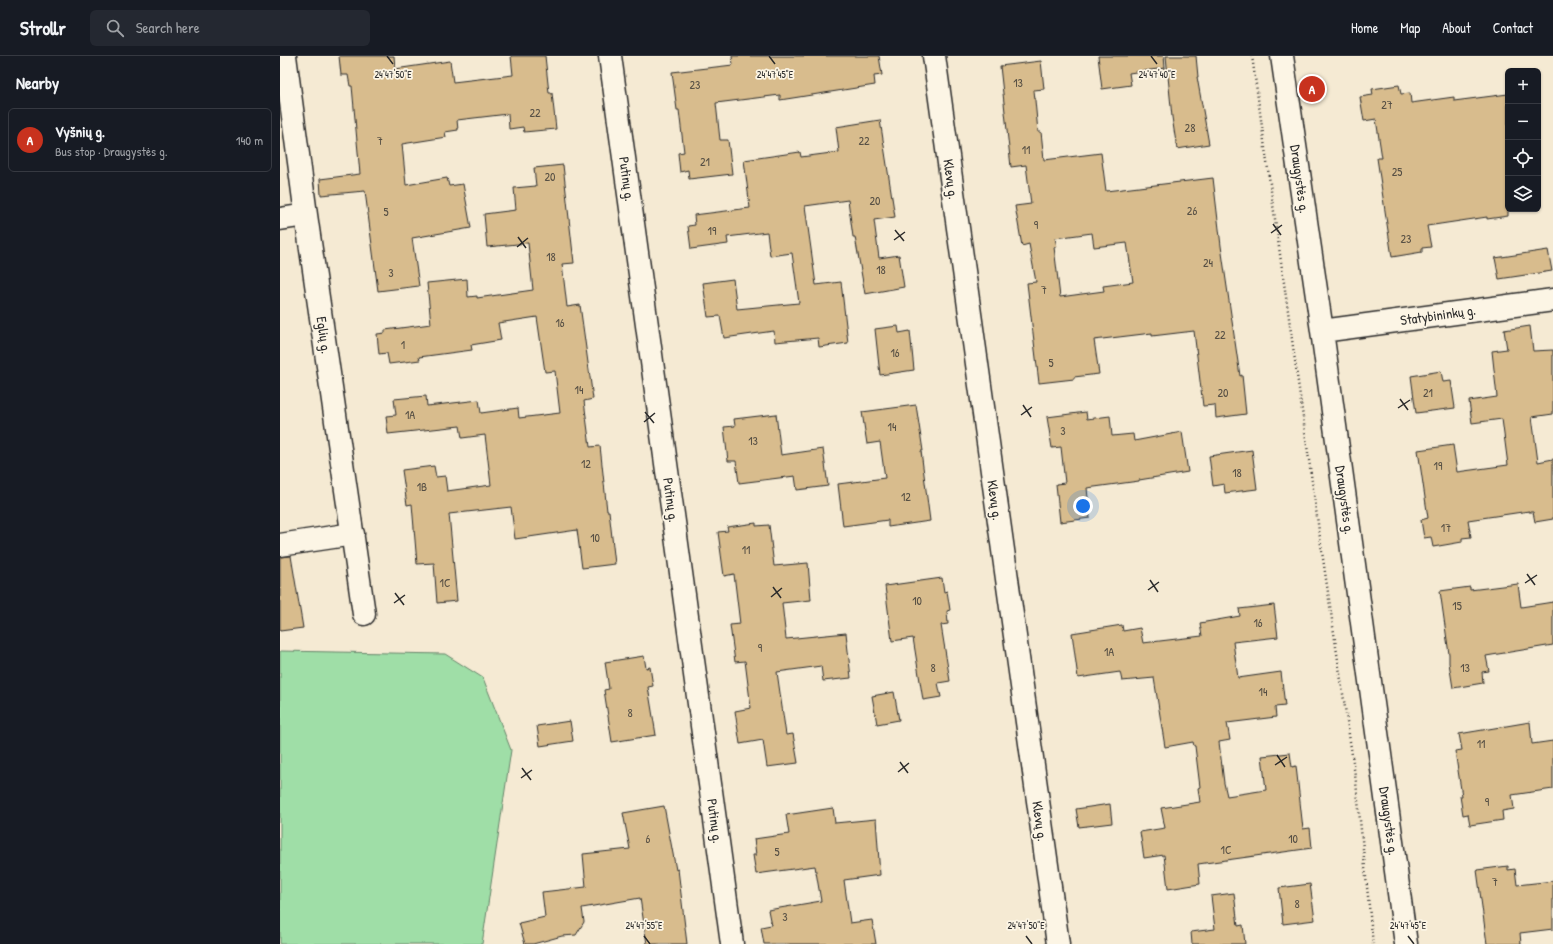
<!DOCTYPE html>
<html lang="en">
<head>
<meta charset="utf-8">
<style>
  body { margin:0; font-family:"Patrick Hand",sans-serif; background:#242831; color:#f1f3f6 }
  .controls { position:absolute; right:12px; top:12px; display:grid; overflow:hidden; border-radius:6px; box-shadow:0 1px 3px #0004 }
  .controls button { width:36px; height:36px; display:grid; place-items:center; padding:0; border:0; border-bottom:1px solid #363941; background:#171b24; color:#f1f3f6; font:20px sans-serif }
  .you { position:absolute; left:803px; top:450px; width:14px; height:14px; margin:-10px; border:3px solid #fff; border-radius:50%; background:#1a73e8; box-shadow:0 0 0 6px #1a73e833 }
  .badge { display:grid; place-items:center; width:26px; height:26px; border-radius:50%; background:#c8321e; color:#fff; font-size:13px; font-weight:700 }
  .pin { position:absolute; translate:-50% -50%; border:2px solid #fff; box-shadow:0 1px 4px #0006 }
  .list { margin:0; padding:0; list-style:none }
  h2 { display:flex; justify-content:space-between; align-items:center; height:52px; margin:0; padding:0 16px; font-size:17px }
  h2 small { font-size:13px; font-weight:400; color:#9ea1a6 }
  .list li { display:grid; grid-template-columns:26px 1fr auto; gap:12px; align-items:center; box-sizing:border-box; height:64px; margin:0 8px 8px; padding:0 8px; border:1px solid #363941; border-radius:6px }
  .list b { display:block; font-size:15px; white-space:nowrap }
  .list p { margin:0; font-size:13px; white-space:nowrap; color:#9ea1a6 }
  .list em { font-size:13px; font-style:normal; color:#9ea1a6 }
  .icon { flex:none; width:22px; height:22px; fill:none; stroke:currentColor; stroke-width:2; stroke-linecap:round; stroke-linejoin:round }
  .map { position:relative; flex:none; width:1273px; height:888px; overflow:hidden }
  header { display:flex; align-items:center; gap:24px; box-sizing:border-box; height:56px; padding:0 20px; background:#171b24; border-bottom:1px solid #363941 }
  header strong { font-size:19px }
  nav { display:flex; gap:22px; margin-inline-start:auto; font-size:14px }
  .search { width:280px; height:36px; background:#242831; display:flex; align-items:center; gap:10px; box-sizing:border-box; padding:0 14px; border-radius:6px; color:#9ea1a6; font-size:15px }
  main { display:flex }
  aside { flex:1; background:#171b24 }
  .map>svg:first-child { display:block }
  .green { fill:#9fdea7; stroke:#658469 }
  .building { fill:#d8bc8d; stroke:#2b2b2b; fill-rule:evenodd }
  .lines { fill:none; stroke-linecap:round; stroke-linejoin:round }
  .minor-casing { stroke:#2b2b2b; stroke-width:25 }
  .path { stroke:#2b2b2b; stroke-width:2.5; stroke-dasharray:1 3; stroke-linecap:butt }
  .minor { stroke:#fcf5e5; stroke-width:22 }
  .ticks { fill:none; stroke:#2b2b2b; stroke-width:1.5 }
  .labels { text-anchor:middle; stroke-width:3.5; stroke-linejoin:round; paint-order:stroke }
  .number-label { font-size:12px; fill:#564f44 }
  .street-label { font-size:14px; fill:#2b2b2b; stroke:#fcf5e5 }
  .ticks-label { font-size:10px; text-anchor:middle; fill:#2b2b2b; stroke:#fcf5e5; stroke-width:3.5; stroke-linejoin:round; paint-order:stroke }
</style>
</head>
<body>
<header>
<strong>Strollr</strong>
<div class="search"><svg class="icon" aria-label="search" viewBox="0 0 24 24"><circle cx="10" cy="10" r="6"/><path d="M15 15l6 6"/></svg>Search here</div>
<nav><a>Home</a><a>Map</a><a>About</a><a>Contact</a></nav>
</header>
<main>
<aside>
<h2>Nearby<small></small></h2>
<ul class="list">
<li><span class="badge">A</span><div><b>Vyšnių g.</b><p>Bus stop · Draugystės g.</p></div><em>140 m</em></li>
</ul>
</aside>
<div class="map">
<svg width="1273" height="888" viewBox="0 0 1273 888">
  <rect width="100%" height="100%" fill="#f5ead3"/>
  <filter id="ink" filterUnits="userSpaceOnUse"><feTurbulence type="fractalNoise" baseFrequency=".025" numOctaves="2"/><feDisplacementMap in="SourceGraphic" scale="8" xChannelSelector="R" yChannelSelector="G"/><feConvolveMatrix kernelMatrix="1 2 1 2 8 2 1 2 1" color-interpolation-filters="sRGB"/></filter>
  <g filter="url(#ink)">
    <!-- green -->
    <path class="green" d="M0,595l165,3 38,24 28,72 -29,194h-202z"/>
    <!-- building -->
    <path class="building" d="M59,0h55l1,13 55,-8 3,21 60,-7 -2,-19h34l4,37h3l4,36 -32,3 -1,-5 -14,2 -1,-15 -51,6 1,10 -13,2 1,5 -44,7 4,41 41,-7 2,8 14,-2 8,44 -59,10 7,48 -41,5 -13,-100 -44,4 -1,-16 40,-5 -8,-88h-2l-2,-11h-7z
      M452,0h147l3,19 -8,1 1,9 -95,15v-5l-64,8 4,37h8l4,34 -43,5 -1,-9 -8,2 -2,-19 6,-1 -5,-42h-2l-5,-38 61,-7z
      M818,0h66l1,12 -36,5 2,12 -29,4z
      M886,0h30l2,21h-1l12,67 -32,5 -5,-32z
      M761,5l3,28 -10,1 4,42h3l3,28 57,-7 5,38 107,-13 8,68 19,130 2,-1 4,39 -30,4 -1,-13 -12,1 -9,-75 -42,5v-3l-58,7 5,34 -25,3v2l-35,4 -12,-100 9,-1 -7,-38 -7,2 -7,-40 16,-2 -5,-39 -15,2 -11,-101zM812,177l2,14 33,-4 6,39 -30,4 1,5 -44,6 -6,-50h3l-2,-9z
      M1119,29l2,9 9,-1 1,10 43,-6v4l54,-7v122l-21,3v-2l-60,9 4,21 -9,1v4l-30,5 -15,-99h5l-6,-39 -12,2 -4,-24 13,-2 -1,-6z
      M600,64l15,97 -21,3 5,38 20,-3 5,32 -39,7 -10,-57h-2l-5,-37 -43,6 11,79 25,-3 7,61 -29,4 -1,-9 -43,4 -1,-11 -50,7 -4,-22 -12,1 -5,-34 30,-4 4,30 62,-6 -7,-50 -22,3 -3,-24 -40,5 1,7 -37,5 -3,-23 7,-1 -1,-10 56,-7 -6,-48 56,-8 1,5 38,-5 -3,-25z
      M283,109l11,98 -12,1 5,43 13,-2 13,94 -9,2 6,46 10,-1 7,65h2l6,53 -33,4 -5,-38 -62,9 -4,-32 -62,7 8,87 -20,2 -3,-40 -17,1 -5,-60 -5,1 -5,-35 32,-4 2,11 9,-1 2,15 44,-6 -6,-50 -23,3 -2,-12 -72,8 -2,-18 10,-1 -2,-16 32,-3 1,10 52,-6 2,13 37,-5 1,10 41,-5 -5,-42 -10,1 -8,-55 -39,6 3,17 -30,5 1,5 -53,7 1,3 -31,4 -2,-11 -8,1 -2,-20 8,-1v-3l46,-6 -4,-41 40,-4 1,18 9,-1v2l56,-8 -5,-47 -41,4 -3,-33 32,-4 -2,-22 22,-2 -2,-18z
      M1268,194l4,21 -53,8 -4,-21z
      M618,270l1,7 11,-2 4,39 -34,5 -5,-46z
      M1250,270l3,25 20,-1v64l-21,3 6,45 15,-3v60l-18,3 -2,-10h-4v-1l-61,9 3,17 -9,1v4l-29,5 -2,-10 -7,1 -3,-18 7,-2 -10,-68 35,-5 4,27 51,-7 -6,-46 -30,4 -3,-22 28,-4 -5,-46 15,-2 -3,-19z
      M1161,315l2,11 8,-1 4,27 -39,5 -5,-37z
      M636,349l7,46h-2l9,70 -42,6v-7l-45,6 -5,-42 47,-6 -5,-36 -13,2 -5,-32z
      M806,356l1,7 23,-3 2,20 21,-2 1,7 48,-9 6,40 -49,8v1l-52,7 3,30 -30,4 -4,-38 9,-1 -4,-36 -9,1 -5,-31z
      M496,358l5,41 42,-6 5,37 -31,4 -2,-14 -56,7 -3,-22h-8l-4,-34 11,-1 -1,-7z
      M972,394l5,39 -32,4 -1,-9 -11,2 -4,-30z
      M476,467v3l13,-1 5,41 34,-3 3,37 -29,3 4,36 60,-6 5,45 -28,3 -2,-15 -44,6 9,63 7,-1 5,29 -31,4 -4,-27 -23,4 -5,-33 16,-3 -6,-47 -10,1 -5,-37 10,-1 -6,-50 -10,2 -6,-44 10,-1 -1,-4z
      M11,500l12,72 -23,3v-74z
      M662,522l2,14 3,-1 3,19 -3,1 1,13 -7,1 9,56 -12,2 3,14 -18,3 -10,-62 -21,3 -7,-55z
      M1238,528l3,23 32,-5v43l-67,11 3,15 -7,1 1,11 -30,5 -4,-25v-9l-9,-63 30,-4v3z
      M994,549l4,32 -45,5 5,36 43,-6 4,34 -10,1 1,10 -49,6 3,17 -11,2 5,41 3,13 39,-6 -4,-34 28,-3 2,14 4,-1 7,63 7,-1 2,20 -114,16 2,20 -32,5 -4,-34 -20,3 -4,-26 25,-4 -4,-20 39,-6 -2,-14 2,-1 -5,-41h-1l-1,-4 -28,5 -11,-69 -32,3 -2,-9 -42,6 -6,-45 50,-8 1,6 17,-3 3,15 59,-7 -2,-13 40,-7 -1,-7z
      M364,600l2,12 4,-1 3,19 -5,1 8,48 -44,7 -8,-52 5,-1 -4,-27z
      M614,636l5,28 -22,4 -5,-28z
      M290,665l3,20 -33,5 -3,-20z
      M1250,666l2,22 21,-3v48l-41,6 2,14 -12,2 1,9 -33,5 -2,-11 -5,1 -3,-19h2l-7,-45 7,-1 -3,-16z
      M830,748l2,19 -33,4 -3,-18z
      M384,750l12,64 2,-1 9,75h-40l-7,-46 -58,10 2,14 -8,13 -14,1 -29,8h-8l-6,-21 26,-6 -3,-25 44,-5 -3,-33 47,-5 -7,-36z
      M553,752l2,15 41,-4 4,56 -36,5 6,43 22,-3 4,24h-112l-3,-17 10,-2 -3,-15 53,-9 -6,-35 -59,8 -3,-19h3l-2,-16 35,-5 -3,-19z
      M1228,810v4l7,-1 2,16 36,-4v48l-33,4 1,11h-34l-10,-74z
      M1030,828l5,36 -32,4 -4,-36z
      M954,837l4,33 5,-1 2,19h-53l-1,-12 24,-3 -4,-33z"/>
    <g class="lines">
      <!-- minor casing -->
      <g class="minor-casing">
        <path id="minor" d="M5,0l21,159 58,399
          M330,0l122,888
          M654,0l124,888
          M1002,0l40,275 84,613
          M0,163l26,-4
          M1042,275l231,-31
          M0,489l73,-11"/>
      </g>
      <!-- path -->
      <path class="path" d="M972,0l69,489 35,237 17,162"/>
      <!-- minor -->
      <use href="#minor" class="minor"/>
    </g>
  </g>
  <!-- ticks -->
  <path class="ticks" d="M107,0l6,8M489,0l6,8M871,0l6,8M993,168l8,11M615,174l9,11M991,177l11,-8M238,181l8,11M614,184l11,-8M237,191l11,-9M1120,343l8,11M743,349l8,12M1118,352l12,-8M365,356l9,11M741,359l11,-8M364,366l11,-9M1247,518l8,11M870,524l8,12M1245,527l12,-8M493,531l8,11M868,534l11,-8M115,537l9,12M491,541l11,-9M114,547l11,-8M997,699l8,12M620,706l8,11M995,709l12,-8M242,712l9,12M618,716l11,-9M241,722l11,-8M364,880l6,8M746,880l6,8M1128,880l6,8"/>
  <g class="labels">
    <!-- number labels -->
    <g class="number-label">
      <text x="738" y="31">13</text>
      <text x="415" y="33">23</text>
      <text x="1107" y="53">27</text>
      <text x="255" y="61">22</text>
      <text x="910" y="76">28</text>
      <text x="100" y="89">7</text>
      <text x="584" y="89">22</text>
      <text x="746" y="98">11</text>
      <text x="425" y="110">21</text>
      <text x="1117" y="120">25</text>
      <text x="270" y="125">20</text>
      <text x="595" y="149">20</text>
      <text x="912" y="159">26</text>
      <text x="106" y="160">5</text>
      <text x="756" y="173">9</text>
      <text x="432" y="179">19</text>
      <text x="1126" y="187">23</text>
      <text x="271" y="205">18</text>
      <text x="928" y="211">24</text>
      <text x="601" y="218">18</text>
      <text x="111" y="221">3</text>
      <text x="764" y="238">7</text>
      <text x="280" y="271">16</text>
      <text x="940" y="283">22</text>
      <text x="123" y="293">1</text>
      <text x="615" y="301">16</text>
      <text x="771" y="311">5</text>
      <text x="299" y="338">14</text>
      <text x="943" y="341">20</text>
      <text x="1148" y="341">21</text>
      <text x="130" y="363">1A</text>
      <text x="612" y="375">14</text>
      <text x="783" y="379">3</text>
      <text x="473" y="389">13</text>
      <text x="306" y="412">12</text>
      <text x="1158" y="414">19</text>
      <text x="957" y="421">18</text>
      <text x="142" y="435">1B</text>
      <text x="626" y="445">12</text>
      <text x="1166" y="476">17</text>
      <text x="315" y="486">10</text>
      <text x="466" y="498">11</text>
      <text x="165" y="531">1C</text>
      <text x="637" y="549">10</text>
      <text x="1177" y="554">15</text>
      <text x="978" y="571">16</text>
      <text x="480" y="596">9</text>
      <text x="829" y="600">1A</text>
      <text x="653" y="616">8</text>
      <text x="1185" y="616">13</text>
      <text x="983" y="640">14</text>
      <text x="350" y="661">8</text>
      <text x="1201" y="692">11</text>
      <text x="1207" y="750">9</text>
      <text x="368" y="787">6</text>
      <text x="1013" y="787">10</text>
      <text x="946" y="798">1C</text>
      <text x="497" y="800">5</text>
      <text x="1215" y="830">7</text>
      <text x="1017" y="852">8</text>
      <text x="505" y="865">3</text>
    </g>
    <!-- street labels -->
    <g class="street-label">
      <text transform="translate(347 123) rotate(82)" y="5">Putinų g.</text>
      <text transform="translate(671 123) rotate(82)" y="5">Klevų g.</text>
      <text transform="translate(1020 123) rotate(82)" y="5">Draugystės g.</text>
      <text transform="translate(1158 259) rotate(-8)" y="5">Statybininkų g.</text>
      <text transform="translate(44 279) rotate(82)" y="5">Eglių g.</text>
      <text transform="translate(391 444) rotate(82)" y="5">Putinų g.</text>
      <text transform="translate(715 444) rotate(82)" y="5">Klevų g.</text>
      <text transform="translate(1065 444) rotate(82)" y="5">Draugystės g.</text>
      <text transform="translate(435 765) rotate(82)" y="5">Putinų g.</text>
      <text transform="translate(760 765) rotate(82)" y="5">Klevų g.</text>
      <text transform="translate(1109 765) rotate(82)" y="5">Draugystės g.</text>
    </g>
  </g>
  <g class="ticks-label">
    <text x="113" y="22">24°47'50"E</text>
    <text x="495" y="22">24°47'45"E</text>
    <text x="877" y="22">24°47'40"E</text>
    <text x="364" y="873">24°47'55"E</text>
    <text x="746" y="873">24°47'50"E</text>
    <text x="1128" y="873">24°47'45"E</text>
  </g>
</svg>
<div class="controls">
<button>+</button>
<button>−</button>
<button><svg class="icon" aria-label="locate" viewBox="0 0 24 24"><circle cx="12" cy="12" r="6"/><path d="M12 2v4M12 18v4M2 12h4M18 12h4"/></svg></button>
<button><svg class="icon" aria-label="layers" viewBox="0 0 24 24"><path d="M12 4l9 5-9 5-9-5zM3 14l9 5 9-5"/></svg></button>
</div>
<div class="you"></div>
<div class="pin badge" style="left:1032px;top:33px">A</div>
</div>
</main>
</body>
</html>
